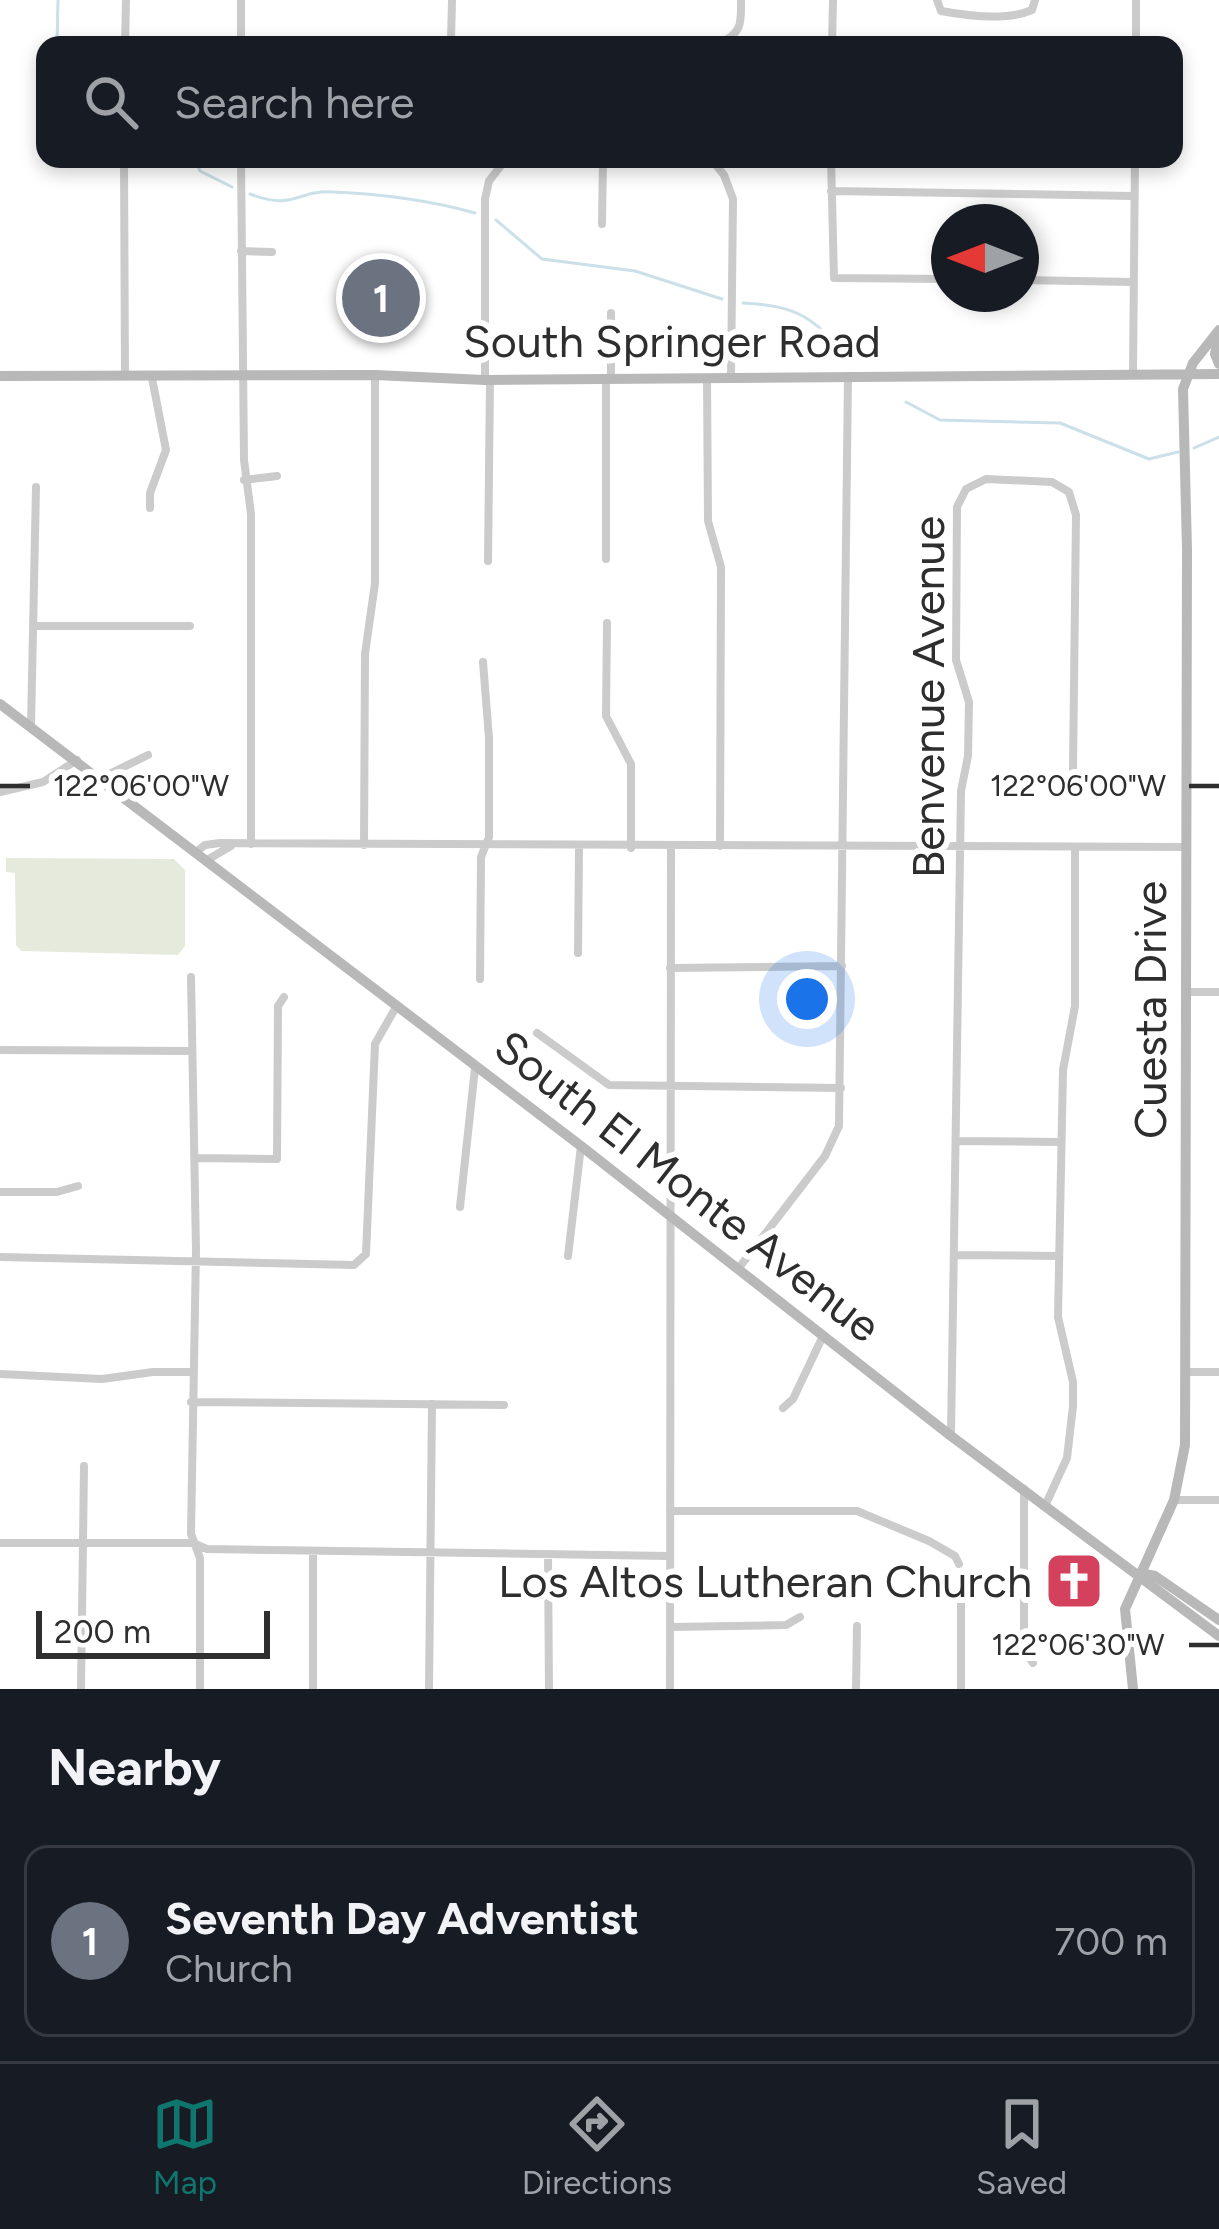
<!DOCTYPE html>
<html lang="en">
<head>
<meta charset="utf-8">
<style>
  body { margin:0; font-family:Figtree,sans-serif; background:#20242c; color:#f1f3f6 }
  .compass { position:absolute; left:931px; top:204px; width:108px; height:108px; border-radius:50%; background:#171b24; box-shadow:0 6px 18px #0003; rotate:270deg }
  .scale { position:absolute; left:36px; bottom:30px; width:234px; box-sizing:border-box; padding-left:12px; border:6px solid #2e2e2e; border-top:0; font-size:33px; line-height:42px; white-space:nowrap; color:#2e2e2e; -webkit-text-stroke:9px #fff; paint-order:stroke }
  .you { position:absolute; left:807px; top:999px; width:42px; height:42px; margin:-30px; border:9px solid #fff; border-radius:50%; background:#1a73e8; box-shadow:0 0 0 18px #1a73e833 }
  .badge { display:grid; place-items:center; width:78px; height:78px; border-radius:50%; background:#0f766e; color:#fff; font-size:39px; font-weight:700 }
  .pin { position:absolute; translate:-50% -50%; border:6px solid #fff; box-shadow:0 3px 12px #0006 }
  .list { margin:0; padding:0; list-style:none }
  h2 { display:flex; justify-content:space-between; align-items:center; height:156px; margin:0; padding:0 48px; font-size:51px }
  h2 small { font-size:39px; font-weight:400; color:#9ea1a6 }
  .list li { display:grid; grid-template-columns:78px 1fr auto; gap:36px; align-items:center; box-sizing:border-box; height:192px; margin:0 24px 24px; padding:0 24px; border:3px solid #363941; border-radius:24px }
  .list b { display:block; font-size:45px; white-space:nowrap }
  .list p { margin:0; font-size:39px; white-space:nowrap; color:#9ea1a6 }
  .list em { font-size:39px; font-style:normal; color:#9ea1a6 }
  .icon { flex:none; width:66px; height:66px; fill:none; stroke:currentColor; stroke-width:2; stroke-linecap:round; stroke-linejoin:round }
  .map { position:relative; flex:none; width:1219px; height:1689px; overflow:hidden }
  .search { position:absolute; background:#171b24; box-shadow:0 6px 18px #0003; left:36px; right:36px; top:36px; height:132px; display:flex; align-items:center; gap:30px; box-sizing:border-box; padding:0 42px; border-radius:24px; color:#9ea1a6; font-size:45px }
  .sheet { height:372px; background:#171b24 }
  nav { display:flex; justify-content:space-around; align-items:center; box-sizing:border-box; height:168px; border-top:3px solid #363941; background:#171b24; font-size:33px; color:#9ea1a6 }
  nav a { display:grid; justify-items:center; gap:6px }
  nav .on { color:#0f766e }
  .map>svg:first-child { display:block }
  .green { fill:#e5eadd }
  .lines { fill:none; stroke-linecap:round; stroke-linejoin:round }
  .stream { stroke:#cbe0e8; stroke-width:3 }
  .street { stroke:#cbcbcb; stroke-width:8 }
  .secondary { stroke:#b8b8b8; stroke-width:10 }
  .ticks { fill:none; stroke:#2e2e2e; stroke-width:4.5 }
  .labels { text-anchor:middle; stroke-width:12; stroke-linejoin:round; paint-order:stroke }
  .street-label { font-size:45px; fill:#2e2e2e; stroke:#fff }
  .poi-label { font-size:45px; fill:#2e2e2e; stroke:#fff; text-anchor:end }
  .ticks-label { font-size:30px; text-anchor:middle; fill:#2e2e2e; stroke:#fff; stroke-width:12; stroke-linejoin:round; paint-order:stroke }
</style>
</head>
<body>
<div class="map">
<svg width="1219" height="1689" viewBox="0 0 1219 1689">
  <rect width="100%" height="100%" fill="#fff"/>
  <!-- green -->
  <path class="green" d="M6,858l168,1 11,11v76l-7,9 -157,-4 -5,-6 -1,-72 -9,-1z"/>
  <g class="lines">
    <!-- stream -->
    <path class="stream" d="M57,45l1,-45
      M195,159l5,12 32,16
      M250,194c44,17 46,-4 83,-2 48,2 96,8 142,21
      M496,220l46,39 93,12 87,28
      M743,303c55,3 71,14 106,57
      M906,402l34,18 120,3 89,36 29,-7
      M1194,448l25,-11"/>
    <!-- street -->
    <path class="street" d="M937,0l4,11c27,5 66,10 91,-1l3,-10
      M451,40l1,-40
      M125,45l1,-45
      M241,45v-45
      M336,45l75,-5 310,2c22,-9 20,-21 20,-42
      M832,45l1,-45
      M1136,45v-45
      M124,159l1,217
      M241,159l3,301 7,54v330
      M711,159l13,16 9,24 -2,178
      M831,159l3,119 115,1
      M831,191l303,5
      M602,224l1,-65
      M241,251l31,1
      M1021,280l112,2
      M1133,373l2,-214
      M707,378l1,143 13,46 -1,279
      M606,379v180
      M611,379v-66
      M485,380v-181l4,-18 17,-22
      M244,480l33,-4
      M150,508v-15l16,-43 -14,-72
      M488,561l2,-181
      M607,623l-1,93 25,48v84
      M36,626h154
      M31,727l5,-240
      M101,778l47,-23
      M0,792l43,-10 34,-22
      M364,845l1,-191 10,-71v-208
      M196,852l9,-7 15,-2 966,4
      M207,860l24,-14
      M578,953l1,-106
      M670,968l172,-2
      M191,977l5,273 -5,284 9,24v131
      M480,979l1,-122 8,-20v-99l-6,-76
      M1186,992h33
      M537,1033l72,52 232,3
      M0,1050l192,1
      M958,1141l103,1
      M196,1158l81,1 1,-153 6,-9
      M0,1192h57l21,-6
      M460,1207l15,-139
      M957,1255l101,1
      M568,1256l13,-110
      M0,1257l354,8 12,-11 9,-210 21,-37
      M738,1269l87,-113 14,-30 9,-750
      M1187,1372h32
      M0,1374l102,5 51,-7h39
      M191,1402l313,3
      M783,1408l10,-9 30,-63
      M951,1434l10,-643 7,-35 1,-54 -13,-42 1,-153 9,-18 20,-10 66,3 17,10 7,23 -3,255
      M1024,1489v161l9,13
      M1174,1500h45
      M1045,1506l22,-48 6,-52v-24l-15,-65 5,-247 12,-64v-159
      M670,1511h187l72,30 26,15 4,8
      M0,1543h193l14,6 462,7
      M313,1553v136
      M548,1555l1,134
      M670,1627l116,-2 14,-8
      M81,1689l3,-223
      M429,1689l3,-285
      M670,1689l1,-843
      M856,1689l1,-63
      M961,1689v-92"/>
    <!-- secondary -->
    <path class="secondary" d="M1219,337l-4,17 4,10
      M0,376l375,-1 110,5 734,-6
      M0,704l581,442 370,290 268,200
      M1140,1573l15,3 64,44
      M1133,1689l-8,-80 49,-109 11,-55 2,-895 -4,-161 10,-26 26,-33"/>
  </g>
  <!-- ticks -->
  <path class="ticks" d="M0,786h30M1189,786h30M1189,1645h30"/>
  <!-- icons -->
  <defs>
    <g id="church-square" transform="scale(3)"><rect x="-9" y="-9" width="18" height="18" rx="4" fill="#d3415c" stroke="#fff"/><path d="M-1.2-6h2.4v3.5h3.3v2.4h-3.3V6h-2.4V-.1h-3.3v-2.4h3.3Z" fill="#fff"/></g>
  </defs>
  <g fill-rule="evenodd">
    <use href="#church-square" x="1074" y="1581"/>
  </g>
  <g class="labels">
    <!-- street labels -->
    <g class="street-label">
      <text x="672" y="357">South Springer Road</text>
      <text transform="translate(928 697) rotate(-90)" y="16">Benvenue Avenue</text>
      <text transform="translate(1150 1010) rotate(-90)" y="16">Cuesta Drive</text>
      <text transform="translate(688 1186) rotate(38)" y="16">South El Monte Avenue</text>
    </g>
    <!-- poi labels -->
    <g class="poi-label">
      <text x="1032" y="1597">Los Altos Lutheran Church</text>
    </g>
  </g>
  <g class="ticks-label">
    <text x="1078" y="796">122°06'00"W</text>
    <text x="141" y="796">122°06'00"W</text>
    <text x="1078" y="1655">122°06'30"W</text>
  </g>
</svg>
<svg class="compass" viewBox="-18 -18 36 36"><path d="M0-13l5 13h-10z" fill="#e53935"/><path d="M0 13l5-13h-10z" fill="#9ea1a6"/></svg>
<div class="scale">200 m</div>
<div class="you"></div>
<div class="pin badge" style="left:381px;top:298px;background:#6b7280">1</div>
<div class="search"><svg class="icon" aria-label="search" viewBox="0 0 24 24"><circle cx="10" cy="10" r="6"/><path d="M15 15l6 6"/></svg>Search here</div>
</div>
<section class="sheet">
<h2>Nearby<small></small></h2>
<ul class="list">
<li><span class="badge" style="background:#6b7280">1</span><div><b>Seventh Day Adventist</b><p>Church</p></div><em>700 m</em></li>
</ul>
</section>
<nav>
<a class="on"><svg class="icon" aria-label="map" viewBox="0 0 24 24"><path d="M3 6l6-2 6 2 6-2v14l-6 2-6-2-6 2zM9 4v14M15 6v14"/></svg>Map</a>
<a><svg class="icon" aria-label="directions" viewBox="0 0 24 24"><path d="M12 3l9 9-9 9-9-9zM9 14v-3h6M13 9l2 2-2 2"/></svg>Directions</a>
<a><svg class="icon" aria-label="saved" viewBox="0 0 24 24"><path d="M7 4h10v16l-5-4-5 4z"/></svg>Saved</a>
</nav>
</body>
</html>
